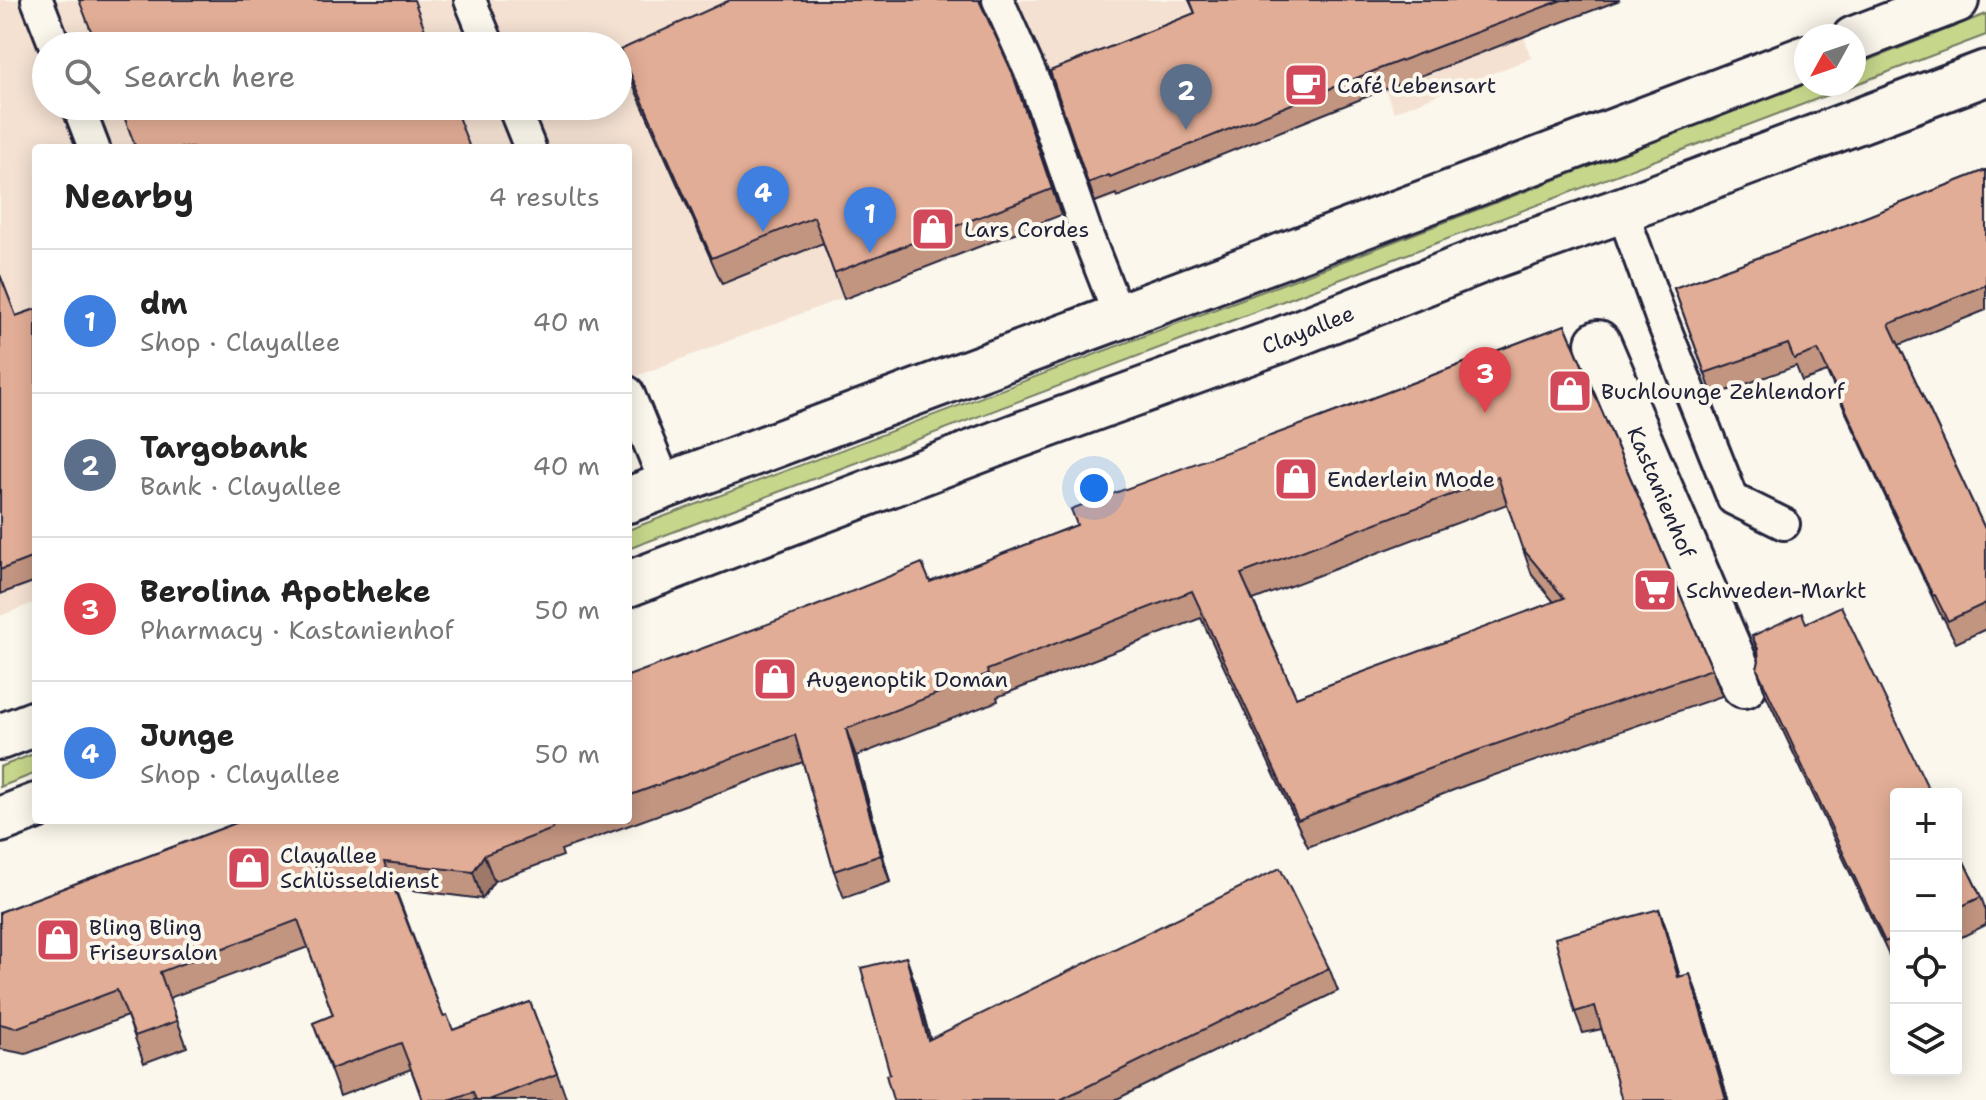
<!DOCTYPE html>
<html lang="en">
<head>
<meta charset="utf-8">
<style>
  body { margin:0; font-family:"Shantell Sans",sans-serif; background:#f6f6f6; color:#222 }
  .controls { position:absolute; right:24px; bottom:24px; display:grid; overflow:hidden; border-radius:8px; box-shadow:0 4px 20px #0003 }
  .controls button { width:72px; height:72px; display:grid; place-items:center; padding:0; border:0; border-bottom:2px solid #e0e0e0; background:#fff; color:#222; font:40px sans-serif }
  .compass { position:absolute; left:1794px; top:24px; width:72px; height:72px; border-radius:50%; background:#fff; box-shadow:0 4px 20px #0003; rotate:230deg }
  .you { position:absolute; left:1094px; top:488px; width:28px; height:28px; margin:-20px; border:6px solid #fff; border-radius:50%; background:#1a73e8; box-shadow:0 0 0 12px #1a73e833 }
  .badge { display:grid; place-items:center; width:52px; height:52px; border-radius:50%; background:#d1495b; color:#fff; font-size:26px; font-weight:700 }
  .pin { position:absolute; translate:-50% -66px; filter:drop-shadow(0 2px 4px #0008) }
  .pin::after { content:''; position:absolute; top:42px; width:28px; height:24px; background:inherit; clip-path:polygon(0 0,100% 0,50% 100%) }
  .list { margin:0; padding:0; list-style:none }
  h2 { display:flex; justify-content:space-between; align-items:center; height:104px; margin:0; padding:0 32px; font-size:34px }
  h2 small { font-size:26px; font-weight:400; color:#767676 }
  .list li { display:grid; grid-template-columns:52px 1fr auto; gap:24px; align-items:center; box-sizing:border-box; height:144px; padding:0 32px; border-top:2px solid #e0e0e0 }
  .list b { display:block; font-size:30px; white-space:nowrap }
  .list p { margin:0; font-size:26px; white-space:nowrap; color:#767676 }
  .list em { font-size:26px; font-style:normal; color:#767676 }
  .icon { flex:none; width:44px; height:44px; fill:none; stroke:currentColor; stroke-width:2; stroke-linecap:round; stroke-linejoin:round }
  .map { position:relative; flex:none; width:1986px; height:1100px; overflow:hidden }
  .search { position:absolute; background:#fff; box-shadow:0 4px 20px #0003; left:32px; top:32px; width:600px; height:88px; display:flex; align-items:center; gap:20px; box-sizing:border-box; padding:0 28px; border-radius:44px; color:#767676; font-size:30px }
  .panel { position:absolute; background:#fff; box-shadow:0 4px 20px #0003; left:32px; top:144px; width:600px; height:680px; border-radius:8px }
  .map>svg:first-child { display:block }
  .built { fill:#f4e1d2; fill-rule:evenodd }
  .green { fill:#c6d68b; stroke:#747c63; stroke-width:2 }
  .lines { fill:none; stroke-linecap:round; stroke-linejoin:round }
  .lane-casing { stroke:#22223b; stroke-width:36 }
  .street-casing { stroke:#22223b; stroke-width:50 }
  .secondary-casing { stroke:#22223b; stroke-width:50 }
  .lane { stroke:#fbf7ec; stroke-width:30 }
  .street { stroke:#fbf7ec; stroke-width:44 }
  .secondary { stroke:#fbf7ec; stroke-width:44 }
  .wall { fill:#c29581; stroke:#22223b; stroke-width:2; fill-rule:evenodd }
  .shaded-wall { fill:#9e7969; stroke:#22223b; stroke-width:2 }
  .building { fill:#e2ad96; stroke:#22223b; stroke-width:2; fill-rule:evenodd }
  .labels { text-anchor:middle; stroke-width:8; stroke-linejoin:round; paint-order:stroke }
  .poi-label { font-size:22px; fill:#22223b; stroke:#fbf7ec; text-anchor:start }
  .street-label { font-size:22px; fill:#22223b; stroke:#fbf7ec }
</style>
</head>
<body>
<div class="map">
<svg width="1986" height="1100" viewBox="0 0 1986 1100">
  <rect width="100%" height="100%" fill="#fbf7ec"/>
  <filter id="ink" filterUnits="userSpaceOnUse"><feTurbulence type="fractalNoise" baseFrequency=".0125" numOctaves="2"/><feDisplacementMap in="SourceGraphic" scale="16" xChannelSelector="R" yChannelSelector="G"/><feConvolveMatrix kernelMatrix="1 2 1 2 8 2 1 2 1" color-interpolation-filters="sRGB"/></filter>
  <g filter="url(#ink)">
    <!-- built -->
    <path class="built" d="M0,0h1622l-98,37 7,21 -137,54 -9,-23 -268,108 -52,17 -437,165v-231h-592v454l-36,14zM46,46h572v60h-572z"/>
    <!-- green -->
    <path class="green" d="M1986,14v21l-1358,514v-19l702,-264 476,-182h48v-18z
      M36,753v20l-36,14v-20z"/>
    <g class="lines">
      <!-- lane casing -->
      <g class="lane-casing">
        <path id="lane" d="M37,0l18,46
          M470,0l19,46
          M998,0l37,83 53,154 31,79
          M78,106l16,42
          M513,106l17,42
          M1622,210l39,108 72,181 51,25
          M628,392l38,93"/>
      </g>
      <!-- street casing -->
      <g class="street-casing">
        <g id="street">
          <path id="s1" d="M1598,343l146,342"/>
        </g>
      </g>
      <!-- secondary casing -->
      <g class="secondary-casing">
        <g id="secondary">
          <path d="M1854,39l102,-39"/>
          <path d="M628,500c392,-148 787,-291 1178,-442"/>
          <path id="s2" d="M628,584l389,-148 264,-96 206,-82 135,-48 364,-137"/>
          <path d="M0,737l36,-14"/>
          <path d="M0,820l36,-14"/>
        </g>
      </g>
      <!-- lane -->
      <use href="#lane" class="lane"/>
      <!-- street -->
      <use href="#street" class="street"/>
      <!-- secondary -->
      <use href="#secondary" class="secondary"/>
    </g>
    <!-- wall -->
    <path class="wall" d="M1189,0h431l-234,89 -269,108 -1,-3 -21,8 -45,-131 145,-58z
      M620,50l392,22 49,143 -217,84 -21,-56 -101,41 -93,-208z
      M1986,170v140l-87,35 87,186v98l-30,14 -13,-26 -1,1 -115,-246 -25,9 -6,-15 -83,30 -39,-108 128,-46z
      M0,275l16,41 20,-7v272l-36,13z
      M1565,325l147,344 10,27 -253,88 -161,63 -107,-229 -204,79 1,4 -142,55 34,126 -46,16 -10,-27 -31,-109 -242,88 2,6 -69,25 -12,18 -87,-11 48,128 10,14 77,-28 37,98h-145l-11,-31 -71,27 -27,-73 20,-8 -25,-68 -139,51 18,49 -43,16 -17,-47 -101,38 -26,-5v-137l244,-92h384v-144l302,-94 147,-57 245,-108zM1507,504l25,71 22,27 -258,95 -43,-97z
      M1752,636l144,158v174h-1l-129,-273 -9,-26 2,-8 -1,-8z
      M1956,845l25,52 5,14v14l-30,15z
      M1659,909l8,22 13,46 18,18 30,105h-106l-20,-71 -19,4 -8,-21z
      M906,957l8,23 16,59 399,-71 9,23 -223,109h-222l-3,-26z"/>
    <!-- shaded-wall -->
    <path class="shaded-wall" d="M846,729l10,27 34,126 -9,-27z
      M484,855l10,26 -12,18 -9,-27z
      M1659,909l8,22 19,68 -8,-22z
      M906,957l8,23 23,83 -9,-23z
      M1690,974l8,21 30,105h-2z"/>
    <!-- building -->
    <path class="building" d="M79,0h335l17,46h-334z
      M730,0h249l33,72 40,117 -218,84 -20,-56 -102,41 -92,-208z
      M1190,0h372l-183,69 -269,108 -1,-2 -21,8 -38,-112 145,-58z
      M120,106h334l16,42h-334z
      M1986,170v115l-97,39 97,207v72l-38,18 -13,-26 -2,1 -115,-246 -24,9 -6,-15 -83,29 -31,-85 128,-46z
      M0,275l16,41 20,-7v247l-36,14z
      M1565,325l147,344 -253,88 -161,63 -106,-229 -205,79 1,4 -142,55 35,126 -47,16 -39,-136 -167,61v-120l183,-68 111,-45 8,19 147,-57 -6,-16 251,-92zM1498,477l24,71 42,50 -268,99 -55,-123z
      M1841,606l90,188h-35v143l-11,5 -128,-273 2,-8 -1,-12 -6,-13 50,-23 4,10z
      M244,820h317l-10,4 2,5 -69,26 -11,17 -89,-10 59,154 4,-1 6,15 77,-28 27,72 -69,26h-12l-3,-8 -25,8h-25l-22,-57 -70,26 -18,-46 20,-8 -35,-95 -138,52 17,49 -42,15 -18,-46 -101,38 -16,-4v-112z
      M1956,845l25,52 -25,12z
      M1280,868l49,100 -269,132h-167l-7,-25 4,-1 -29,-106 45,-11 22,83z
      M1659,909l19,68 12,-3 36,126h-104l-27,-94 -20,6 -20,-74z"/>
  </g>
  <!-- icons -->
  <defs>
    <g id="cafe-square" transform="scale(2.3)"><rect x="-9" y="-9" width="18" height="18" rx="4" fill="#d1495b" stroke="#fbf7ec"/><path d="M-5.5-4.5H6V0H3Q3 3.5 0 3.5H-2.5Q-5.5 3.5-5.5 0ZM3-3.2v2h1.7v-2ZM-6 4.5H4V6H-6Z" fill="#fff"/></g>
    <g id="shop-square" transform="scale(2.3)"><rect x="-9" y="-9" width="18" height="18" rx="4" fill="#d1495b" stroke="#fbf7ec"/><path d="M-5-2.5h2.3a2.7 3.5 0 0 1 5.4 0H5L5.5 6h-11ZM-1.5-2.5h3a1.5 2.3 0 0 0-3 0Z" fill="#fff"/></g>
    <g id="supermarket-square" transform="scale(2.3)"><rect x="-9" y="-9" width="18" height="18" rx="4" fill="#d1495b" stroke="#fbf7ec"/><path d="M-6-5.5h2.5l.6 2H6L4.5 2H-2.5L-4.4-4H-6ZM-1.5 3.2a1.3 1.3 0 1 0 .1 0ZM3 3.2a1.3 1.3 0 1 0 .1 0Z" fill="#fff"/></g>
  </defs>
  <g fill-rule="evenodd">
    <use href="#cafe-square" x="1306" y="85"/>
    <use href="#shop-square" x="933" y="229"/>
    <use href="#shop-square" x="1570" y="391"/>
    <use href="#shop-square" x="1296" y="479"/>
    <use href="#supermarket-square" x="1655" y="590"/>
    <use href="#shop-square" x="775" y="679"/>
    <use href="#shop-square" x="249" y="868"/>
    <use href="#shop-square" x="58" y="940"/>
  </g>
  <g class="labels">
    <!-- poi labels -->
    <g class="poi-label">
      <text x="1337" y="93">Café Lebensart</text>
      <text x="964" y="237">Lars Cordes</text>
      <text x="1601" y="399">Buchlounge Zehlendorf</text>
      <text x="1327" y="487">Enderlein Mode</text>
      <text x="1686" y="598">Schweden-Markt</text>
      <text x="806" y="687">Augenoptik Doman</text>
      <text x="280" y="863">Clayallee<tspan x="280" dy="25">Schlüsseldienst</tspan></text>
      <text x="89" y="935">Bling Bling<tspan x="89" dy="25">Friseursalon</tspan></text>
    </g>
    <!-- street labels -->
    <g class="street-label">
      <text dy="8" stroke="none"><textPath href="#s2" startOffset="726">Clayallee</textPath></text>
      <text dy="8" stroke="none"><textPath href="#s1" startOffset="162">Kastanienhof</textPath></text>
    </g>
  </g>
</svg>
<div class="controls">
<button>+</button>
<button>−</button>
<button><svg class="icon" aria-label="locate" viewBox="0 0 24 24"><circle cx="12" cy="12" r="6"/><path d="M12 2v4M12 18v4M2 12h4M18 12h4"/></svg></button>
<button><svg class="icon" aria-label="layers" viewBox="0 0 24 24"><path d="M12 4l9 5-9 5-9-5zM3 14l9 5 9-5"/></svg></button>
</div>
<svg class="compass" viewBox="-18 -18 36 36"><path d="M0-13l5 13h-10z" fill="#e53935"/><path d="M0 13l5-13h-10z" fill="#767676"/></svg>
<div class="you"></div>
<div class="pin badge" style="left:870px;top:253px;background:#3f7fe0">1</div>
<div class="pin badge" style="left:1186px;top:130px;background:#5c6f8a">2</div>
<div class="pin badge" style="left:1485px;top:413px;background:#e0444e">3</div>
<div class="pin badge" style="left:763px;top:232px;background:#3f7fe0">4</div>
<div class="search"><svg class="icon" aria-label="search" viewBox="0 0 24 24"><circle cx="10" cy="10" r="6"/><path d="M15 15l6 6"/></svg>Search here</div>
<section class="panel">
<h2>Nearby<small>4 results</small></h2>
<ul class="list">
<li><span class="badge" style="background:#3f7fe0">1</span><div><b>dm</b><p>Shop · Clayallee</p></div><em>40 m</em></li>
<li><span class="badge" style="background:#5c6f8a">2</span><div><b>Targobank</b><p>Bank · Clayallee</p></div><em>40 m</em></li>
<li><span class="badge" style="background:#e0444e">3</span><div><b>Berolina Apotheke</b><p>Pharmacy · Kastanienhof</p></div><em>50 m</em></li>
<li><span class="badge" style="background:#3f7fe0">4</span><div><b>Junge</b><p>Shop · Clayallee</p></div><em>50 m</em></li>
</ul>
</section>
</div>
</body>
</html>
